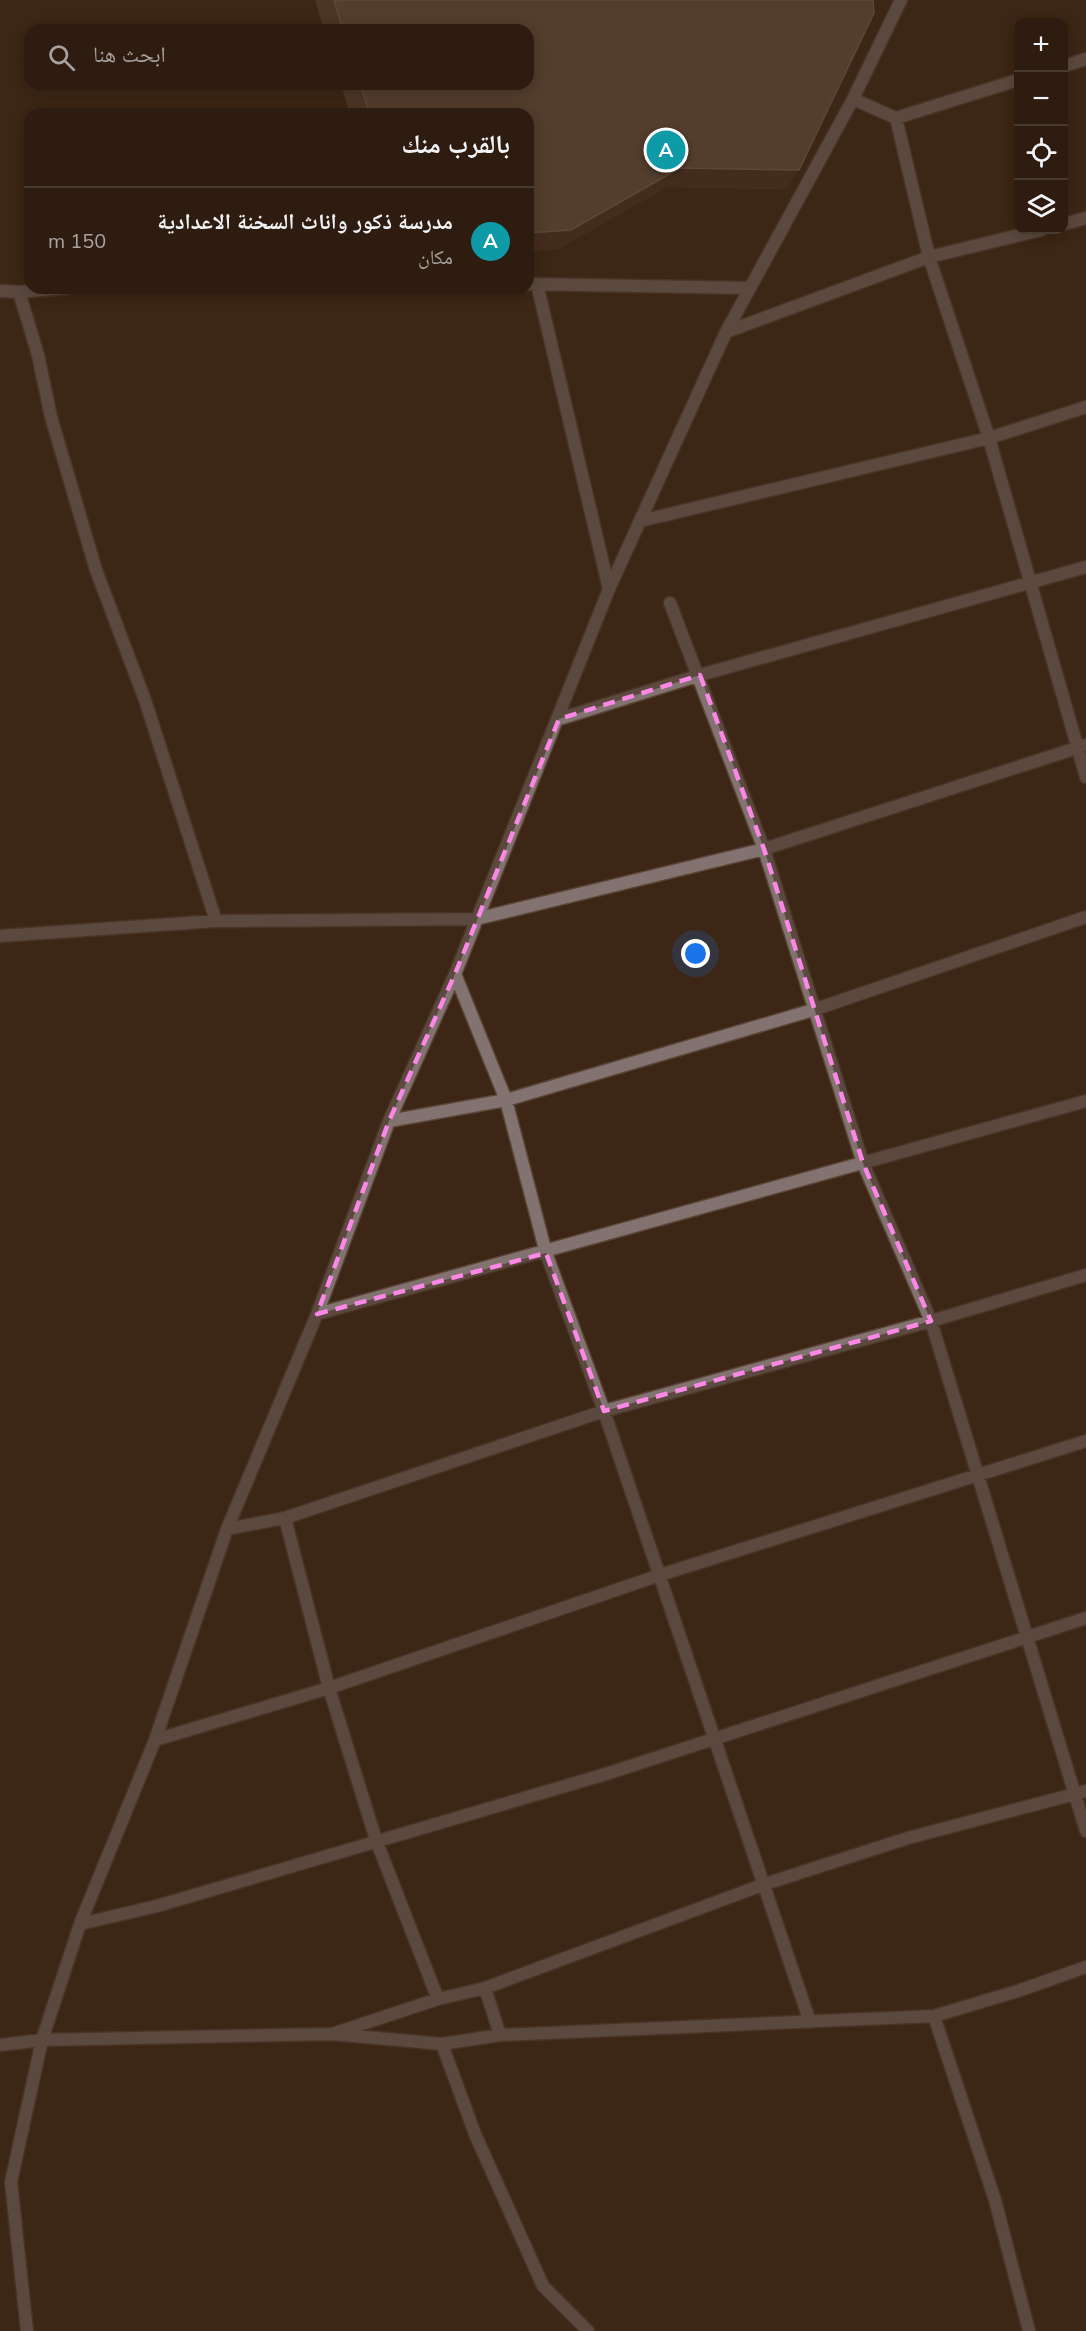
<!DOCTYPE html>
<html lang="ar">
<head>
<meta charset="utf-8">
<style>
  body { margin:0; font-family:"Nunito Sans","Noto Naskh Arabic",sans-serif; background:#362519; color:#f1f3f6; direction:rtl }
  .controls { position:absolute; right:18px; top:18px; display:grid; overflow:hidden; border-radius:12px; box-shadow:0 3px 15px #0003 }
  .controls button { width:54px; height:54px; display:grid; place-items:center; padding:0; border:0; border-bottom:2px solid #493a30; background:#2e1c10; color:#f1f3f6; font:30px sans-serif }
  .you { position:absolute; left:696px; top:954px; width:21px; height:21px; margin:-15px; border:4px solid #fff; border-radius:50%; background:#1a73e8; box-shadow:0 0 0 9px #1a73e833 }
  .badge { display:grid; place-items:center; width:39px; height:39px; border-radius:50%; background:#8bbbb9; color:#fff; font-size:20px; font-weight:700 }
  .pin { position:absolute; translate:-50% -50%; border:3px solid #fff; box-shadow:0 2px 6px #0006 }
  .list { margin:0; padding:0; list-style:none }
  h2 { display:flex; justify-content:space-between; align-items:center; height:78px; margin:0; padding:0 24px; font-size:26px }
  h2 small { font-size:20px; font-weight:400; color:#a7a19f }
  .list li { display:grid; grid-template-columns:39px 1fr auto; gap:18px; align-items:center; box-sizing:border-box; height:108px; padding:0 24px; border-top:2px solid #493a30 }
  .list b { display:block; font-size:22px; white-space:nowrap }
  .list p { margin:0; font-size:20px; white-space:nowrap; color:#a7a19f }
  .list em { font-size:20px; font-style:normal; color:#a7a19f }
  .icon { flex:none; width:33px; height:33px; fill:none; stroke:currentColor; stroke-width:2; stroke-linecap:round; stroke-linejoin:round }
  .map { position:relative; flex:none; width:1086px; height:2331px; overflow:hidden; direction:ltr }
  .search { position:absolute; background:#2e1c10; box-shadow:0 3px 15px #0003; left:24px; top:24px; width:510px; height:66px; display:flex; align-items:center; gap:15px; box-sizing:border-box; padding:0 21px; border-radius:18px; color:#a7a19f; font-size:22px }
  .panel { position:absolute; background:#2e1c10; box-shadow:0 3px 15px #0003; left:24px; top:108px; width:510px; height:186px; border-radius:18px; direction:rtl }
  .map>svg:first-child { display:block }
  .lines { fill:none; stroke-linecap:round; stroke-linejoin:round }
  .minor-casing { stroke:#5a4435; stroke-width:15 }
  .minor { stroke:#827371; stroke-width:12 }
  .wall { fill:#614839 }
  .shaded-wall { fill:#4c3424 }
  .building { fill:#70594a; stroke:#846e60; stroke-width:1.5 }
  .marked { fill:none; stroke:#fb87e6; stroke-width:4.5; stroke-dasharray:12 8; stroke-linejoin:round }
</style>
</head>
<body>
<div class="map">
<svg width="1086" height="2331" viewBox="0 0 1086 2331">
  <rect width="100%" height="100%" fill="#3d2616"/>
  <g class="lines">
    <!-- minor casing -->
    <g class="minor-casing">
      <path id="minor" d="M1064,66l22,-7
        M853,99l43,19 122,-38
        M896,118l33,139 60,181 97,339
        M1064,224l22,-6
        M528,284l221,4
        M537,284l72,305
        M66,288l-47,4 19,63 13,62 45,153 49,130 71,221
        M0,291l19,1
        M726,332l203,-75 112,-27
        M640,521l349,-83 97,-31
        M670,603l94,246 99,314 68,158 155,510
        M559,719l141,-44 386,-108
        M0,936l216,-15 260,-2 288,-70 322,-104
        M455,974l51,126 40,153 58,158 206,611
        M389,1121l117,-21 307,-90 273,-93
        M317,1314l769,-213
        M285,1518l44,170 47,152 62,159
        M227,1529l58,-11 319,-107 327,-90 155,-46
        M155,1740l174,-52 331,-113 426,-134
        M80,1924l77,-18 449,-132 480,-156
        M485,1988l15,47
        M934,2016l61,184 34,131
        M332,2034l106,-35 47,-11 277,-103 146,-47 178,-47
        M442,2044l58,-9 434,-19 84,-25 68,-24
        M0,2045l42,-5 290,-6 110,10 33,90 68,152 45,45
        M27,2331l-16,-149 31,-142 38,-116 75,-184 72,-211 90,-215 72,-193 66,-147 154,-385 117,-257 127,-233 48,-99"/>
    </g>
    <!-- minor -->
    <use href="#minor" class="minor"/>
  </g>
  <!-- wall -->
  <path class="wall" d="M315,0h558l-87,189 -119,-2 -109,62 -30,2v-137h-178l-9,-30h187v-54h-204z"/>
  <!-- shaded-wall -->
  <path class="shaded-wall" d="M680,168l119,2 -13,19 -119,-2 -109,62 -30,2v-18z"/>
  <!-- building -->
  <path class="building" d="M334,0h539l1,13 -75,157 -119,-2 -109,62 -43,3v-119h-158l-10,-30h168v-54h-185z"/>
  <!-- marked area -->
  <path d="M0 0H1086V2331H0ZM700,675l64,174 99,314 68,158 -327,90 -58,-158 -229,61 72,-193 66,-147 104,-255z" fill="#3d2616" fill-opacity=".55" fill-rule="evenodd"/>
  <path class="marked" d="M700,675l64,174 99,314 68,158 -327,90 -58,-158 -229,61 72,-193 66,-147 104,-255z"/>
</svg>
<div class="controls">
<button>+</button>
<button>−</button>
<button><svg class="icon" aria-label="locate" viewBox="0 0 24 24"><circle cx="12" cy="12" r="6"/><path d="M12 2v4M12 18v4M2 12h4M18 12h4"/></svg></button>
<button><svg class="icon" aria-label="layers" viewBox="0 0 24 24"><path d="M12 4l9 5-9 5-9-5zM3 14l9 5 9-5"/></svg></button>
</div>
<div class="you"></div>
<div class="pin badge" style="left:666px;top:150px;background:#0f9aa8">A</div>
<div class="search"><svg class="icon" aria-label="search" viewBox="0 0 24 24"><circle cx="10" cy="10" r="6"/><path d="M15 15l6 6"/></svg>ابحث هنا</div>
<section class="panel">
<h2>بالقرب منك<small></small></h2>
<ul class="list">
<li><span class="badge" style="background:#0f9aa8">A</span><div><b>مدرسة ذكور واناث السخنة الاعدادية</b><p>مكان</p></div><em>150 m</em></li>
</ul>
</section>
</div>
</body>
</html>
